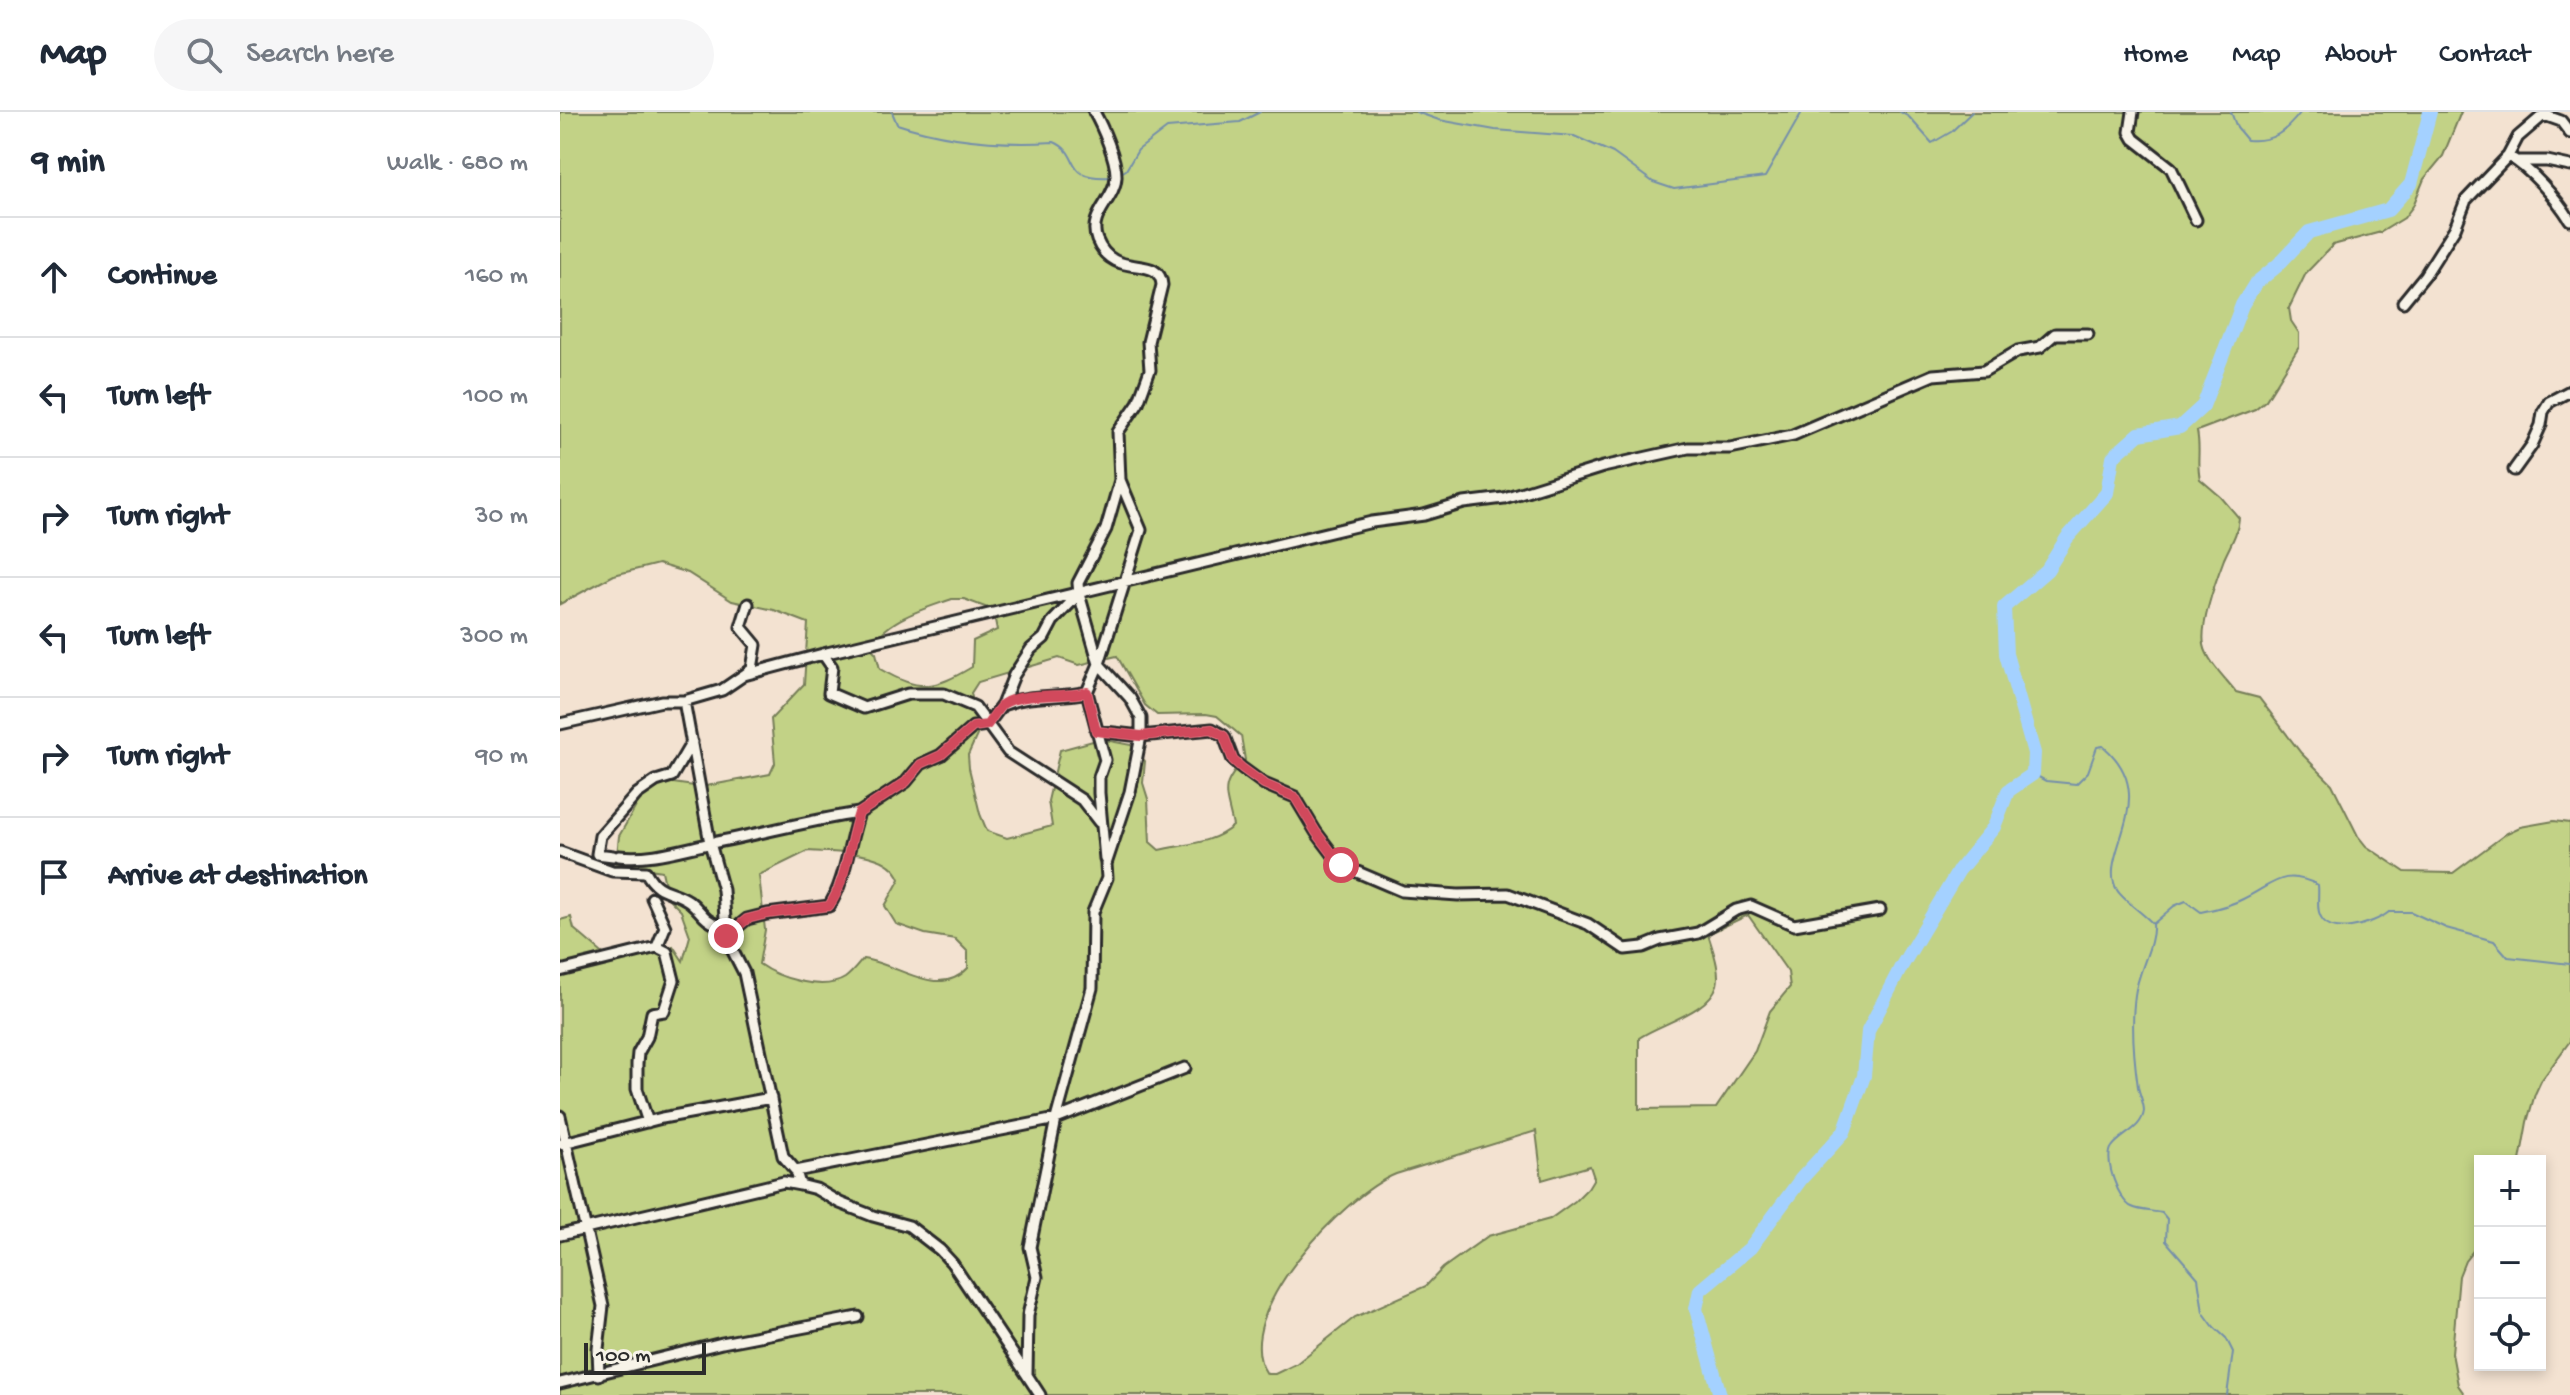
<!DOCTYPE html>
<html lang="en">
<head>
<meta charset="utf-8">
<style>
  body { margin:0; font-family:"Gochi Hand",sans-serif; background:#f6f6f7; color:#1f2937 }
  .controls { position:absolute; right:24px; bottom:24px; display:grid; overflow:hidden; border-radius:0px; box-shadow:0 4px 12px #0003 }
  .controls button { width:72px; height:72px; display:grid; place-items:center; padding:0; border:0; border-bottom:2px solid #e0e1e3; background:#fff; color:#1f2937; font:40px sans-serif }
  .scale { position:absolute; left:24px; bottom:20px; width:122px; box-sizing:border-box; padding-left:8px; border:4px solid #2b2b2b; border-top:0; font-size:22px; line-height:28px; white-space:nowrap; color:#2b2b2b; -webkit-text-stroke:6px #f7f3e8; paint-order:stroke }
  .stop { position:absolute; width:24px; height:24px; margin:-18px; border:6px solid #d1495b; border-radius:50%; background:#fff }
  .stop.end { background:#d1495b; border-color:#fff; box-shadow:0 2px 8px #0008 }
  .list { margin:0; padding:0; list-style:none }
  h2 { display:flex; justify-content:space-between; align-items:center; height:104px; margin:0; padding:0 32px; font-size:34px }
  h2 small { font-size:26px; font-weight:400; color:#747a83 }
  .list li { display:grid; grid-template-columns:52px 1fr auto; gap:24px; align-items:center; box-sizing:border-box; height:120px; padding:0 32px; border-top:2px solid #e0e1e3 }
  .list b { display:block; font-size:30px; white-space:nowrap }
  .list em { font-size:26px; font-style:normal; color:#747a83 }
  .icon { flex:none; width:44px; height:44px; fill:none; stroke:currentColor; stroke-width:2; stroke-linecap:round; stroke-linejoin:round }
  .map { position:relative; flex:none; width:2010px; height:1283px; overflow:hidden }
  header { display:flex; align-items:center; gap:48px; box-sizing:border-box; height:112px; padding:0 40px; background:#fff; border-bottom:2px solid #e0e1e3 }
  header strong { font-size:38px }
  nav { display:flex; gap:44px; margin-inline-start:auto; font-size:28px }
  .search { width:560px; height:72px; background:#f6f6f7; display:flex; align-items:center; gap:20px; box-sizing:border-box; padding:0 28px; border-radius:44px; color:#747a83; font-size:30px }
  main { display:flex }
  aside { flex:1; background:#fff }
  .map>svg:first-child { display:block }
  .green { fill:#c2d286; stroke:#767e58; stroke-width:2; fill-rule:evenodd }
  .lines { fill:none; stroke-linecap:round; stroke-linejoin:round }
  .stream { stroke:#748faa; stroke-width:2 }
  .river { stroke:#a4d1ff; stroke-width:14 }
  .minor-casing { stroke:#2b2b2b; stroke-width:15 }
  .minor { stroke:#f7f3e8; stroke-width:9 }
  .route { stroke:#d1495b; stroke-width:10 }
</style>
</head>
<body>
<header>
<strong>Map</strong>
<div class="search"><svg class="icon" aria-label="search" viewBox="0 0 24 24"><circle cx="10" cy="10" r="6"/><path d="M15 15l6 6"/></svg>Search here</div>
<nav><a>Home</a><a>Map</a><a>About</a><a>Contact</a></nav>
</header>
<main>
<aside>
<h2>9 min<small>Walk · 680 m</small></h2>
<ul class="list">
<li><svg class="icon" aria-label="ahead" viewBox="0 0 24 24"><path d="M12 20V5M6 11l6-6 6 6"/></svg><div><b>Continue</b></div><em>160 m</em></li>
<li><svg class="icon" aria-label="left" viewBox="0 0 24 24"><path d="M17 20v-9H6M10 6l-5 5 5 5"/></svg><div><b>Turn left</b></div><em>100 m</em></li>
<li><svg class="icon" aria-label="right" viewBox="0 0 24 24"><path d="M7 20v-9h11M14 6l5 5-5 5"/></svg><div><b>Turn right</b></div><em>30 m</em></li>
<li><svg class="icon" aria-label="left" viewBox="0 0 24 24"><path d="M17 20v-9H6M10 6l-5 5 5 5"/></svg><div><b>Turn left</b></div><em>300 m</em></li>
<li><svg class="icon" aria-label="right" viewBox="0 0 24 24"><path d="M7 20v-9h11M14 6l5 5-5 5"/></svg><div><b>Turn right</b></div><em>90 m</em></li>
<li><svg class="icon" aria-label="arrive" viewBox="0 0 24 24"><path d="M6 21V4h12l-3 4 3 4H6"/></svg><div><b>Arrive at destination</b></div></li>
</ul>
</aside>
<div class="map">
<svg width="2010" height="1283" viewBox="0 0 2010 1283">
  <rect width="100%" height="100%" fill="#f3e2d1"/>
  <filter id="ink" filterUnits="userSpaceOnUse"><feTurbulence type="fractalNoise" baseFrequency=".0125" numOctaves="2"/><feDisplacementMap in="SourceGraphic" scale="16" xChannelSelector="R" yChannelSelector="G"/><feConvolveMatrix kernelMatrix="1 2 1 2 8 2 1 2 1" color-interpolation-filters="sRGB"/></filter>
  <g filter="url(#ink)">
    <!-- green -->
    <path class="green" d="M0,0h1901l-18,44 -19,23 -11,27 -9,12 -23,14 -48,13 -27,28 -17,35 2,13 8,12v14l-33,53 -11,9 -58,22c4,20 -1,31 3,48l21,18 18,21c-1,16 -9,27 -15,41 -8,21 -24,65 -20,86 3,16 22,34 32,47l23,6 42,55 31,31 26,52 8,10 39,26 48,1 54,-40 13,-6 34,-6 16,2v218l-29,40 -6,13 -8,28 -7,39h-40v81l-15,19 -6,15 -7,77 6,32 7,10h-1905v-475l11,-3 3,12 41,35 58,-18 10,15 7,-25 -9,-25 -13,-13 -6,-27 -46,-7 3,-28 24,-42 23,-12 35,5 69,-13 5,-11 -4,-44 33,-35 4,-61 -34,-13 -42,-9 -44,-28 -30,-9 -44,11 -54,29zM392,487h12l29,11 4,20 -24,11 -1,26c-39,23 -52,25 -92,2l-4,-16 -5,-5c14,-29 53,-39 81,-49zM557,544l28,49 12,10 49,-1 11,2 24,20 4,24c-27,27 -19,33 -12,66 -20,18 -49,18 -74,24l-9,-8 -2,-43 -5,-16 2,-22 -14,-16 -31,-6 -40,11 -12,51 4,25 -45,12 -20,-7 -7,-17 -11,-46 -1,-13 11,-24 -8,-38 7,-11 81,-24 20,7zM248,739c27,3 80,-3 92,28l-15,27 11,18 29,10 30,5 13,13v16c-30,32 -69,-4 -105,-9 -5,6 -11,14 -18,19 -22,14 -67,0 -86,-14l6,-34 -6,-55zM1188,803l40,57 2,15 -20,24 -15,40 -39,57 -77,1v-71c22,-15 70,-26 78,-53 4,-15 -5,-37 -9,-51zM976,1019l6,49 48,-14 4,12 -6,10 -13,13 -25,18 -62,17 -45,32 -17,18 -71,31 -59,47 -21,10h-8c-40,-57 78,-180 129,-200z"/>
    <g class="lines">
      <!-- stream -->
      <path class="stream" d="M332,0l5,12c51,17 104,21 157,18 29,12 7,38 57,35
        M856,0l23,8 56,10 79,6 39,17 40,29 21,7 91,-12 37,-65
        M1340,0l9,5 23,26 19,-11 21,-20
        M1671,0l6,16 10,12c27,2 38,-8 54,-28
        M561,61l5,-3 12,-20 29,-22 73,-6 20,-10
        M1473,662l13,7 30,3 12,-12 9,-25 6,-1c61,52 -7,108 14,144 6,10 27,24 36,34 2,20 -15,47 -18,71 -4,29 -1,64 3,92 2,9 6,16 6,24 -2,18 -23,23 -32,36 -9,12 7,55 20,60 8,4 21,4 30,6l5,6 -1,22 32,37 5,34 11,15 12,11 7,14 -6,43
        M1593,812l21,-18 12,-5 15,11c14,-3 29,-6 42,-13 30,-14 39,-32 75,-14 1,8 -1,19 1,27 7,28 55,12 70,0h22l35,16 48,13 14,16 62,7"/>
      <!-- river -->
      <path class="river" d="M1160,1283l-24,-86 4,-19 50,-42 51,-69 43,-47 20,-56 4,-45 33,-64 58,-97 35,-43 14,-36 25,-17 1,-21 -28,-99 -2,-47 43,-37 20,-32 40,-45 6,-36 26,-23 41,-7 23,-21 39,-101 13,-21 23,-19 31,-33 79,-22 23,-26 19,-72"/>
      <!-- minor casing -->
      <g class="minor-casing">
        <path id="minor" d="M534,0c8,14 23,48 22,65 -1,23 -29,38 -19,63 17,42 62,12 65,45l-14,57 2,28 -12,33 -20,29 2,48 -14,49 -28,54 1,11 20,70 -12,28 18,68 -6,17v16l6,66
          M1573,0l-3,20 4,7 37,29 25,52
          M1984,3l17,6 9,12
          M1948,44c21,11 50,44 62,64
          M1959,49h28l23,5
          M1843,190l22,-27 30,-47 11,-28 42,-44 10,-19 29,-25
          M1954,358l18,-25 9,-20 2,-13 6,-10 21,-11
          M263,542l9,13 -3,26 35,15 44,-14h36l31,13 33,45 74,48 17,22
          M184,563l8,-6 4,-24 -15,-18 7,-23
          M124,589l26,142 13,47 3,43
          M442,593c30,-12 54,-6 85,-13
          M0,612l102,-23h22l38,-11 22,-15 79,-21 549,-132 52,-7 40,-12 40,-5 99,-31 85,-19h42l63,-13 140,-60 51,-4 34,-20 22,-4 15,-13h33
          M536,619l45,5 71,-7 12,7 9,24 9,8 22,16 31,13 21,35 25,33 61,26 56,4 50,-1 80,30 37,25 18,-2 17,-7 38,-7 38,-23 15,-4 43,19 86,-15
          M0,740l52,19 34,1c12,23 26,17 43,29 14,11 12,18 31,25l24,47 39,183 13,15 4,14 16,4 24,14 33,13 36,10 31,24 12,13 75,112
          M53,744l-16,-2 3,-18 37,-42 19,-13 16,-5 20,-34
          M59,744c31,4 63,-7 93,-13 49,-9 97,-23 147,-30
          M166,824l21,-17 20,-5 62,-8c16,-24 20,-64 30,-93l47,-31 15,-18 20,-9 32,-28 14,-2 15,-20 12,-30 17,-26 13,-11 9,-17 26,-27
          M0,859l97,-24
          M0,1004l43,190 -5,43 1,26
          M88,1010l-11,-33v-25l1,-11 9,-16 5,-24 12,-2 10,-31 -7,-28 -10,-5 8,-20 -13,-29
          M0,1032l102,-26 109,-20
          M236,1059l260,-52 129,-51
          M0,1123l224,-53 16,3
          M0,1271l162,-40 136,-26
          M480,1283l-13,-20 1,-60 9,-38 -7,-30 26,-128 36,-131 1,-76 14,-34 -1,-14 24,-72 11,-56v-18l-11,-20 -31,-34 42,-134 -21,-50"/>
      </g>
      <!-- minor -->
      <use href="#minor" class="minor"/>
    </g>
  </g>
  <g class="lines" filter="url(#ink)">
    <!-- route -->
    <path class="route" d="M166,824l21,-17 20,-5 62,-8c17,-23 20,-64 30,-93l47,-31 15,-18 20,-9 32,-28 14,-2c5,-6 10,-16 16,-21 17,-12 61,-6 84,-12l9,39 45,5 71,-7 12,7 9,24 9,8 22,16 31,13 21,35 25,33"/>
  </g>
</svg>
<div class="controls">
<button>+</button>
<button>−</button>
<button><svg class="icon" aria-label="locate" viewBox="0 0 24 24"><circle cx="12" cy="12" r="6"/><path d="M12 2v4M12 18v4M2 12h4M18 12h4"/></svg></button>
</div>
<div class="scale">100 m</div>
<div class="stop" style="left:781px;top:753px"></div>
<div class="stop end" style="left:166px;top:824px"></div>
</div>
</main>
</body>
</html>
